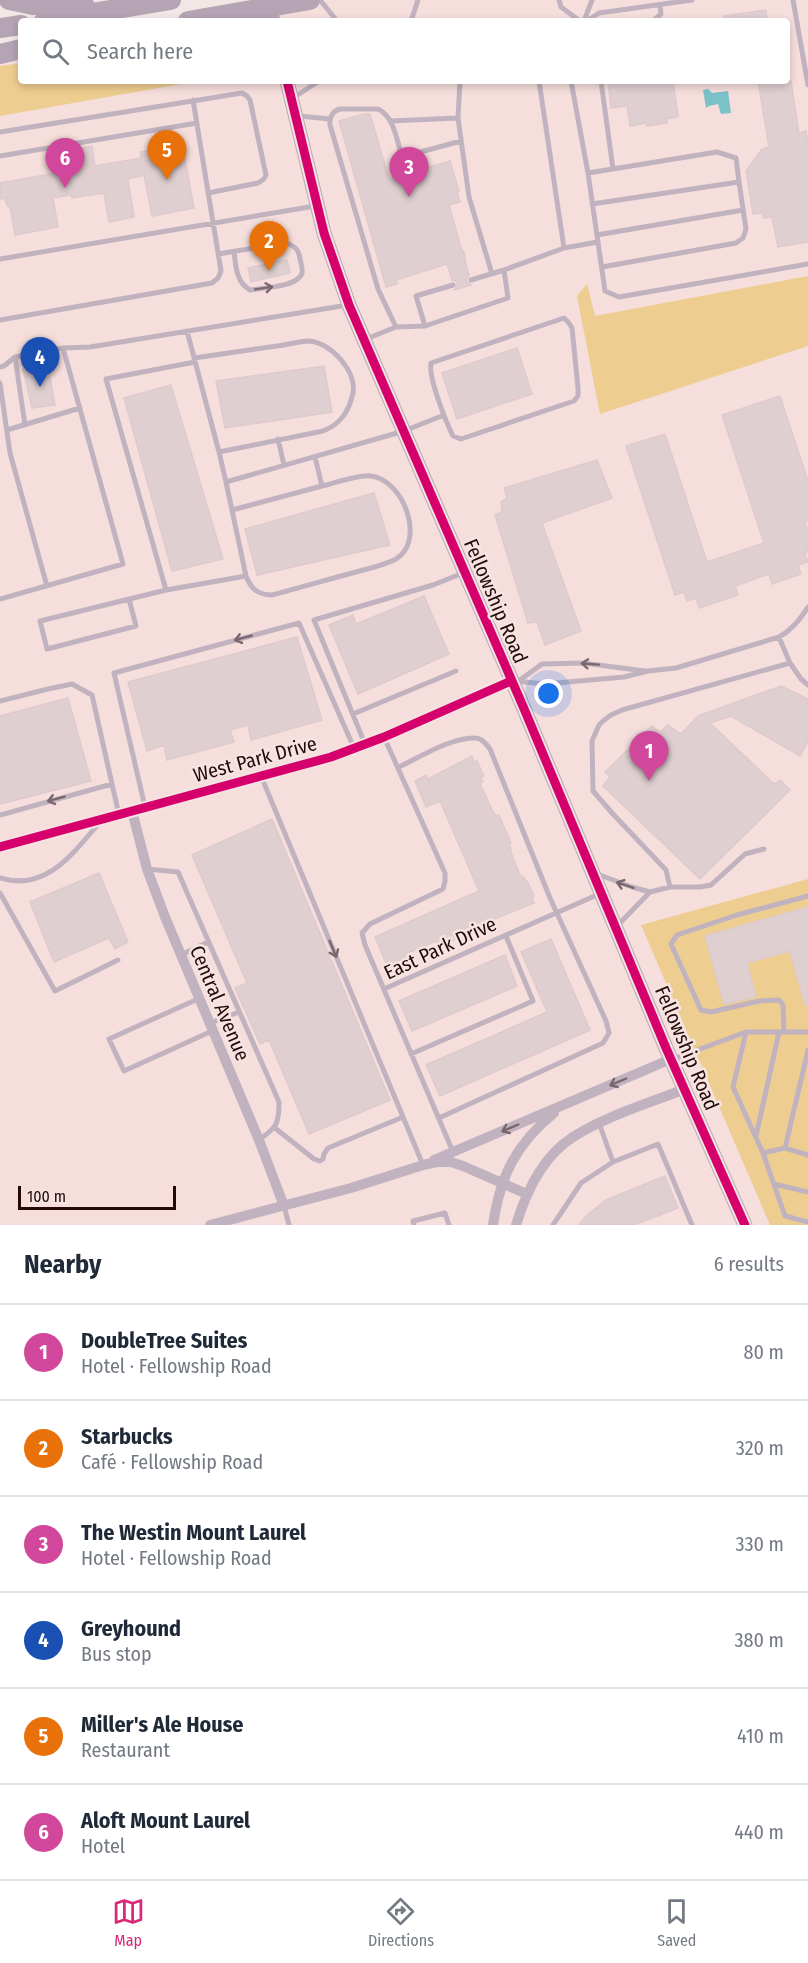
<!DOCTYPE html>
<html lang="en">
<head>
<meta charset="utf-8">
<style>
  body { margin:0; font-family:"Fira Sans Condensed",sans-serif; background:#f2f2f3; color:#1f2937 }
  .scale { position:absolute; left:18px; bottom:15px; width:158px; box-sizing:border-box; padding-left:6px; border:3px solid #250909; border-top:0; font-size:16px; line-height:21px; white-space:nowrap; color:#250909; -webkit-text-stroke:4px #f5e4e2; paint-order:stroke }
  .you { position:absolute; left:549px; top:694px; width:21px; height:21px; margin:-15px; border:4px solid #fff; border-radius:50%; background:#1a73e8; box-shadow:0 0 0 9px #1a73e833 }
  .badge { display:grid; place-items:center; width:39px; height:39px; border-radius:50%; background:#db2777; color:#fff; font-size:20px; font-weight:700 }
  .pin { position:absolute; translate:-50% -50px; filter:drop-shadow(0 2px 3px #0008) }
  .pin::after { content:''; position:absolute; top:32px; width:21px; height:18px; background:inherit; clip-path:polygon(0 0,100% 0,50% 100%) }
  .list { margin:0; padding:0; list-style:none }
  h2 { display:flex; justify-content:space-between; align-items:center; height:78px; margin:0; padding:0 24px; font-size:26px }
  h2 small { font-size:20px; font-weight:400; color:#747a83 }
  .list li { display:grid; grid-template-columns:39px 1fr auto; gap:18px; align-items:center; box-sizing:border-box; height:96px; padding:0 24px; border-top:2px solid #e0e1e3 }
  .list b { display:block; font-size:22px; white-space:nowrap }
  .list p { margin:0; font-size:20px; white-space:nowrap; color:#747a83 }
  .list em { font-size:20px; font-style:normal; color:#747a83 }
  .icon { flex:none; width:33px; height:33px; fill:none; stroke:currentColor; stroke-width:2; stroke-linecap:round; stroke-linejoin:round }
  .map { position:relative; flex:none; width:808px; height:1225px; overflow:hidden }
  .search { position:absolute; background:#fff; box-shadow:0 3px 9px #0003; left:18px; right:18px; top:18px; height:66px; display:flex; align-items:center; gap:15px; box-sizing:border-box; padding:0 21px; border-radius:6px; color:#747a83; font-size:22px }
  .sheet { height:654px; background:#fff }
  nav { display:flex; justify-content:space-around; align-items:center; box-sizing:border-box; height:84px; border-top:2px solid #e0e1e3; background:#fff; font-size:16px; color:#747a83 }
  nav a { display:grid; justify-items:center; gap:3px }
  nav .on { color:#db2777 }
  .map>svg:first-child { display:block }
  .built { fill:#f6dedc }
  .green { fill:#edcd90 }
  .water { fill:#7ac2c8 }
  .building { fill:#dfcfd1; stroke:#decacd; stroke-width:1.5 }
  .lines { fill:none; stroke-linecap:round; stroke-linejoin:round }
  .lane { stroke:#c0b3bf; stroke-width:5 }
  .street { stroke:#c0b3bf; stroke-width:10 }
  .secondary { stroke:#b7a8b6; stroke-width:15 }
  .highway { stroke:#b5a4b3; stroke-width:20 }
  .cycleway-casing { stroke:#f5e4e2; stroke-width:13 }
  .cycleway { stroke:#d6006c; stroke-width:9 }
  .oneway { stroke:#7a666d }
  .labels { text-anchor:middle; stroke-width:5; stroke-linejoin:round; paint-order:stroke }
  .street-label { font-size:20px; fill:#250909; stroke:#f5e4e2 }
</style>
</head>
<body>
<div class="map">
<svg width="808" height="1225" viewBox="0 0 808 1225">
  <rect width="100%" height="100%" fill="#f1e8e6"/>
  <!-- built -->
  <path class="built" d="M310,0h498v1225h-808v-1171l21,-5v32h766v-60h-599z"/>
  <!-- green -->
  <path class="green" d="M21,63v18h177l-198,35v-50z
    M808,276v70l-208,68 -23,-118 10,-12 8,32z
    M808,879v346h-38l-129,-300z"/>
  <!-- water -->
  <path class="water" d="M708,89l4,4 16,-2 3,22 -10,1 -3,-10 -9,2 -3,2 -3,-18z"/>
  <!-- building -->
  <path class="building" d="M766,10l1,11h-42l-1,-5z
    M608,81h65l5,36 -11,2v4l-20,3 -1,-3 -16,3 -3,-20 -16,2z
    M758,81h33l8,52 7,-2 2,12v99l-30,5 -6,-30 -9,1 -1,-5 -9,1 -7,-43 16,-22 7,-2z
    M364,114h6l19,65 61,-18 9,30h-2l3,11 -11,3 12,43 4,6v6l4,15 -3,6 5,4 -17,5 4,-6 -2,-3 -4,-1 -5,-16 -51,16 1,4 -11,3 -47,-166z
    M182,144l12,64 -42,8 -8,-41 -16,4 6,38 -25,5 -5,-29 -32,5 -1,-3 -18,3 5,29 -43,8 -5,-29h-3l-2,-8 -4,1 -1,-16 78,-14 -4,-20 18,-3 3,20 46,-8 -1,-6z
    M287,260l3,13 -39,9 -3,-14z
    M517,348l15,46 -75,25 -15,-46z
    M48,365l7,40 -23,3 -9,-39z
    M324,366l8,46 -107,16 -9,-47z
    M171,385l52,174 -51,12 -48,-173z
    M780,396l28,85v40l-3,1 3,10v20l-3,1 3,9 -10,3 3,9 -29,10 -3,-10 -34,12 3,9 -39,13 -3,-10 -9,3 -3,-9 -9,3 -49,-149 39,-12 42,128 57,-19 -42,-128z
    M597,460l15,38 -70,25 39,108 -36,14 -8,-23 -9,1 -33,-108 7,-3 -1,-10 6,-4 -3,-10z
    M374,493l16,52 -133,30 -12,-46z
    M424,596l25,58 -91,40 -29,-69 24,-10 3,9z
    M297,637l25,83 -71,20 -3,-15 -18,5 4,12 -67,18 -3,-15 -17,6 -19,-69z
    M781,686l27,13v43l-8,14 -69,-40 -21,7 64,61 6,-4 10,10 -90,89 -97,-93 7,-9 -5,-5 47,-46 8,6 8,-7 13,9 17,-18z
    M68,698l23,83 -91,23v-88z
    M472,756l2,6 3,-1 7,15 -3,1 2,5 -3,1 13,29 3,4 3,-1 12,28 -2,1 2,5 -1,1 11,27 2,-1 3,5h1l7,15 -2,1 2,6 -57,23 -6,4 1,1 -29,14 -1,-3 -5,3 -1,-4 -28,12 1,2 -5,2v2l-12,5 -1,-3 -5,2 -11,-26 104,-46 -39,-90 -14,6 -11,-26 11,-6 2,4z
    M272,819l118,281 -81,34 -40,-94 -9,4 -25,-56 12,-5 -55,-128z
    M99,873l29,69 -13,7 -6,-11 -55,24 -24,-60z
    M808,907v98h-3l-15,-54 -43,12 9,34 -32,7 -19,-68z
    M551,939l39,91 -150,66 -14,-31 121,-53 -26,-60z
    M505,955l12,31 -105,45 -13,-30z
    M665,1176l13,32 -44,17h-55l7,-9 20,-16z"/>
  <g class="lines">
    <!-- lane -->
    <path class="lane" d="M320,0l17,21
      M559,0l2,7 19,14
      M793,0l15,85
      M411,21l7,-21
      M584,21l8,-21
      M587,21l12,-8 93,-13
      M653,21l8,-7 -1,-9
      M571,81l17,92 17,118 14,6 189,-33
      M601,81l12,88
      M293,98l26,-17
      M299,116l31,3
      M458,118l11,79 23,77
      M390,121l68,-3 2,-37
      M0,132l242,-39 5,3 3,4 16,75 -2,4 -6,4 -50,10
      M0,156l197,-33
      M588,173l129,-21 19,6 3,24 -147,22
      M597,235l146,-25
      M564,248l34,-6
      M218,254l67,-11c9,2 14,6 15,16 1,4 3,10 2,14 -4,14 -39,15 -52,17 -14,-8 -14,-23 -16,-38
      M0,259l315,-53
      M602,267l134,-24 7,-5 3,-9 -7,-47
      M471,280l33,-10
      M564,318l5,5 3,5 6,60v8l-4,5 -113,38 -8,-3c-7,-14 -25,-59 -22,-73z
      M0,320l212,-37 6,-5 3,-7 -28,-171
      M425,326l-9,-30 37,-11
      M396,327l-18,-38 -48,-164c-1,-8 3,-14 10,-16h38c16,7 19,32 24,48l59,-16
      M187,331l32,121 7,30 178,-51 40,-16
      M366,339l30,-12 29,-1 83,-28 -4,-28 60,-22 -25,-167
      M15,357l10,68
      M194,358c28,-4 55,-8 83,-12 10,-1 22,-5 32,-5 21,1 48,30 44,52 -4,18 -12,31 -30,38l-104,21
      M195,362l-89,17 60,211 80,-14 -20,-94
      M0,367l4,-1 11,-9 48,-9
      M0,383l10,70 37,133
      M7,430l73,-22
      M278,439l6,26
      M232,510l90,-24 -7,-29
      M246,576c5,13 12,19 26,19 27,-7 54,-15 80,-22 14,-4 31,-7 44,-14 30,-18 8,-79 -25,-83 -11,-2 -36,7 -49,10
      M0,599l123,-35 -60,-216 27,-1 258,-42
      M129,599l7,27 -89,23 -7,-28 126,-31
      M779,637l11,26
      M520,680l22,-16 41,-1 62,8
      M515,681l30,3 79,-7 24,-6 28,-3 103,-31c13,-7 21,-17 29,-30
      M0,701l48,-12 24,-5 20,11 27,120
      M353,714l103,-43
      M384,737l61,136v8l-2,8 -73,35 -8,9 3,12 88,207
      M365,744l-51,-124 119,-35 30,-12
      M399,767c21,-10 53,-30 76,-29 7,0 11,6 15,11l60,149 56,123 3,12 -6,10 -164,75
      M261,776l162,389
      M145,807l-31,-134 185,-50 55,125
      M0,815l112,-31
      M764,849l-19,5 -34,31 -11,2h-30l-4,-17 -53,-56 -20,-23 -1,-50 7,-16 4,-4 8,-6 11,-5 168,-47 11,16 7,6
      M147,869l31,3 101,230c0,22 -2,25 -20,38
      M597,874l35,13 18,5 -33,34
      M0,878c47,14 73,-25 100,-56
      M650,892l20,-5
      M0,893l55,98 63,-31
      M181,955l27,-13
      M384,989l215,-95
      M200,998l-91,41 15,32 88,-40
      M210,1023l29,-11
      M746,1032h62
      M784,1032l-1,-27 -4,-5 -20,1 -48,11 -10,-2 -30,-66 6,-9 60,-20 71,-19
      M411,1054l122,-53 -27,-65
      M673,1059l73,-27 -13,55 30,66 22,63 23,6
      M599,1123l14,39 45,-18 34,81
      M275,1128l39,31 6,2 3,-2 1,-5 4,-6 75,-31
      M756,1136l23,-104
      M785,1148l23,7
      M763,1153l22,-5 23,-98
      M774,1184l34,8
      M284,1206l5,19
      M414,1225l-1,-4 32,-8 4,12
      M553,1225l28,-42 32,-21"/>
    <!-- street -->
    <path class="street" d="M132,811l15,58 18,48 94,223 25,66
      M0,847l331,-90 53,-20 127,-56
      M434,1160l237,-101
      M210,1225l141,-37 72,-23 14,-3h14l12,4 64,28
      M493,1225c7,-49 23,-81 61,-112
      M516,1225c10,-33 27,-69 57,-88 33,-21 76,-34 112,-48"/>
    <!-- secondary -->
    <path class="secondary" d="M267,0l6,21
      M287,81l37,152 25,72 176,406 141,337 79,177"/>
    <!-- highway -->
    <path class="highway" d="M9,0l24,5 51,-1
      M44,21l127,-21
      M188,21l122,-21
      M0,28l21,-3
      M0,54l21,-5"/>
    <!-- cycleway casing -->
    <g class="cycleway-casing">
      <path id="cycleway" d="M287,81l37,152 25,72 176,406 141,337 79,177
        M0,847l331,-90 53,-20 127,-56"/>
    </g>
    <!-- cycleway -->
    <use href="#cycleway" class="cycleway"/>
  </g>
  <!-- one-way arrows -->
  <defs><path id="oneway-shaft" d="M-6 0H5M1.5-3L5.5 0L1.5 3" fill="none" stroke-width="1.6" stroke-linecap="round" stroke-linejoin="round" transform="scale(1.5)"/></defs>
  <g class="oneway">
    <use href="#oneway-shaft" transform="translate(264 288) rotate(-9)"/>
    <use href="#oneway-shaft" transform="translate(243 638) rotate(165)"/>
    <use href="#oneway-shaft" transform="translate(590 664) rotate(-176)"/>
    <use href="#oneway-shaft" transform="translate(56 799) rotate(165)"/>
    <use href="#oneway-shaft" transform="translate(625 885) rotate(-162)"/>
    <use href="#oneway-shaft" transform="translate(333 949) rotate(67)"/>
    <use href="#oneway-shaft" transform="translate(618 1082) rotate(157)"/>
    <use href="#oneway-shaft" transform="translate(510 1128) rotate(157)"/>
  </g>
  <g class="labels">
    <!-- street labels -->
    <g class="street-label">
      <text transform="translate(496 601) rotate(67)" y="7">Fellowship Road</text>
      <text transform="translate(255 759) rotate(-15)" y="7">West Park Drive</text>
      <text transform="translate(440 948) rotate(-25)" y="7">East Park Drive</text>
      <text transform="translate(220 1003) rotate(67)" y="7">Central Avenue</text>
      <text transform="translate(687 1048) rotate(67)" y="7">Fellowship Road</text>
    </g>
  </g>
</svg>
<div class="scale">100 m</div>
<div class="you"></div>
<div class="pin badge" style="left:649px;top:781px;background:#d1479c">1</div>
<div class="pin badge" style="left:269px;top:271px;background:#e8710a">2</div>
<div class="pin badge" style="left:409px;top:197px;background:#d1479c">3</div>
<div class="pin badge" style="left:40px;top:387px;background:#1a4fb4">4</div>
<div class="pin badge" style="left:167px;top:180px;background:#e8710a">5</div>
<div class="pin badge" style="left:65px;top:188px;background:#d1479c">6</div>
<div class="search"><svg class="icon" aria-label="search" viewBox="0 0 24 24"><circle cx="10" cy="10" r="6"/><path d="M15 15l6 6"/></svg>Search here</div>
</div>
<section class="sheet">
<h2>Nearby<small>6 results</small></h2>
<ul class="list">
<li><span class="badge" style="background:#d1479c">1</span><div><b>DoubleTree Suites</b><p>Hotel · Fellowship Road</p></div><em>80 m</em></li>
<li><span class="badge" style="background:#e8710a">2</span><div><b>Starbucks</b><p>Café · Fellowship Road</p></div><em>320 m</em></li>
<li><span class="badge" style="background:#d1479c">3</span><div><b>The Westin Mount Laurel</b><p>Hotel · Fellowship Road</p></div><em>330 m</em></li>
<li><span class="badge" style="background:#1a4fb4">4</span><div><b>Greyhound</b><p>Bus stop</p></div><em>380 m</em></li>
<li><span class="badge" style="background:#e8710a">5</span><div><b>Miller's Ale House</b><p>Restaurant</p></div><em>410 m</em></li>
<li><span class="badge" style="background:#d1479c">6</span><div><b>Aloft Mount Laurel</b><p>Hotel</p></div><em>440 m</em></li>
</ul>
</section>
<nav>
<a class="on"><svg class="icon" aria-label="map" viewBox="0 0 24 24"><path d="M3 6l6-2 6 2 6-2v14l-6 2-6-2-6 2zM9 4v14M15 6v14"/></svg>Map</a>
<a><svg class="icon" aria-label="directions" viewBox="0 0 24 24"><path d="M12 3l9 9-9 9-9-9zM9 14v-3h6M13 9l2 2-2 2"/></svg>Directions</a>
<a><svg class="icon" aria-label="saved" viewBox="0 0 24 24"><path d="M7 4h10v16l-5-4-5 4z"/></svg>Saved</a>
</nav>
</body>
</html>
